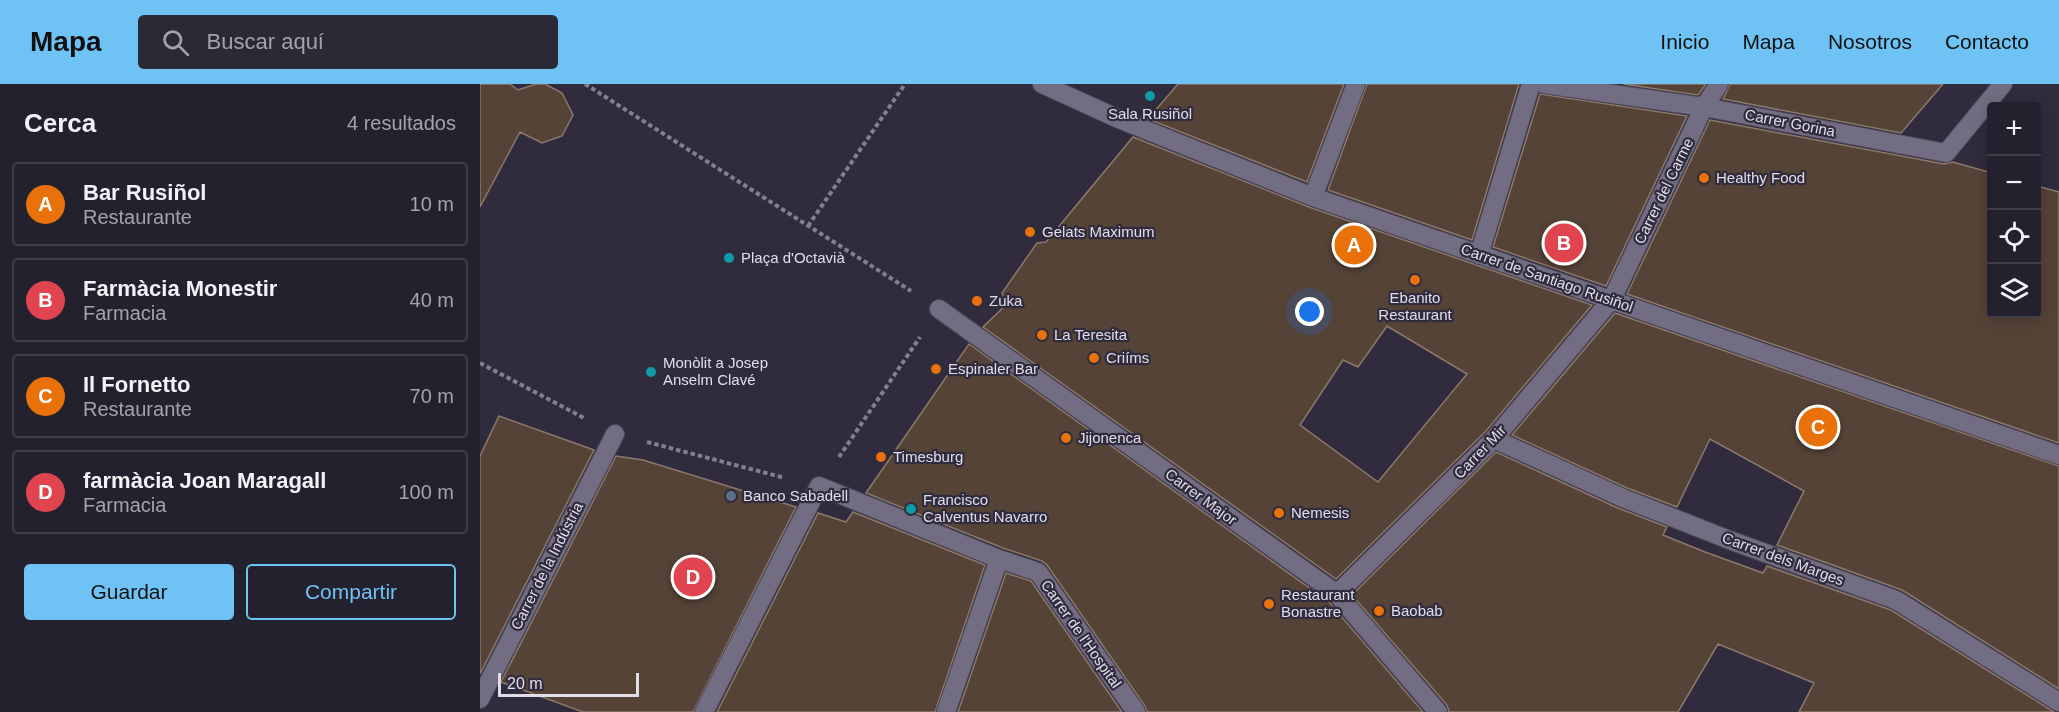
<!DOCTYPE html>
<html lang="es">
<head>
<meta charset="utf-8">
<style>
  body { margin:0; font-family:Arial,sans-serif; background:#2c2936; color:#f1f3f6 }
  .controls { position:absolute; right:18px; top:18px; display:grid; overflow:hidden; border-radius:6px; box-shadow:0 3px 15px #0003 }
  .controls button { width:54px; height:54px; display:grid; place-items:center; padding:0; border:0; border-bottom:2px solid #413e4a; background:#24212e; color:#f1f3f6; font:30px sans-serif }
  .scale { position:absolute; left:18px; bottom:15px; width:141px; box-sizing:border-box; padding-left:6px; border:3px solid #e0dde9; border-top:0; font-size:16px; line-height:21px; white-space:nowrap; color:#e0dde9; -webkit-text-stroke:4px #302c3d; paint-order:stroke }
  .you { position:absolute; left:830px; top:228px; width:21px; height:21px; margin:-15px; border:4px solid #fff; border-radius:50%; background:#1a73e8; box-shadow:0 0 0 9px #1a73e833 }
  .badge { display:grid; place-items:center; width:39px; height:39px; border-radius:50%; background:#6fc2f4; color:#fff; font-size:20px; font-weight:700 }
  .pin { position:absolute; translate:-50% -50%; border:3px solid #fff; box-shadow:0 2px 6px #0006 }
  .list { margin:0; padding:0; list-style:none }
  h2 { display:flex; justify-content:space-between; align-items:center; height:78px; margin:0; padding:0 24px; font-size:26px }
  h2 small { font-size:20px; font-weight:400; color:#a3a3aa }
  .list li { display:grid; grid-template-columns:39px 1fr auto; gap:18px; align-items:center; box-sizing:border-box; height:84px; margin:0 12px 12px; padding:0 12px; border:2px solid #413e4a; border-radius:6px }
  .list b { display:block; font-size:22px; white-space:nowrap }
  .list p { margin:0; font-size:20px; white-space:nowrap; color:#a3a3aa }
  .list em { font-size:20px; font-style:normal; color:#a3a3aa }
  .actions { display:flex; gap:12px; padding:18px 24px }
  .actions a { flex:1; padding:14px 0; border:2px solid #6fc2f4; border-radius:6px; text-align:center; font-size:21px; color:#6fc2f4 }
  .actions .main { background:#6fc2f4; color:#111 }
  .icon { flex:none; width:33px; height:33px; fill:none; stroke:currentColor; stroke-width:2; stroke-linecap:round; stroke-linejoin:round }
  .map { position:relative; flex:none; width:1579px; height:628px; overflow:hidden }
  header { display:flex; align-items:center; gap:36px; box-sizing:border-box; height:84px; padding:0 30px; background:#6fc2f4; color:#111 }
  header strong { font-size:28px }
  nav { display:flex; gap:33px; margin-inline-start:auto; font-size:21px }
  .search { width:420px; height:54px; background:#2c2936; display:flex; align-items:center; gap:15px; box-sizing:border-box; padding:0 21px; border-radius:6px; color:#a3a3aa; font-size:22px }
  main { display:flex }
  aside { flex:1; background:#24212e }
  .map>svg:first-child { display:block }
  .building { fill:#554337; stroke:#8d786c; stroke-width:1.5; fill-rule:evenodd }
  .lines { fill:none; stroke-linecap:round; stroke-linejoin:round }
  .pedestrian-casing { stroke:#4c4857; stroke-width:20 }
  .path { stroke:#837f8e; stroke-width:4; stroke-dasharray:4.5 3; stroke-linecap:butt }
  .pedestrian { stroke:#726d82; stroke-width:18 }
  .culture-dot { fill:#0f9aa8; stroke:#302c3d; stroke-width:2 }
  .food-dot { fill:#e8710a; stroke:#302c3d; stroke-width:2 }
  .service-dot { fill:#5c6f8a; stroke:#302c3d; stroke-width:2 }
  .labels { text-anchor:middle; stroke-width:4.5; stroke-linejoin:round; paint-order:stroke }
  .poi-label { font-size:15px; fill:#e0dde9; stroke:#302c3d; text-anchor:start }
  .street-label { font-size:15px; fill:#e0dde9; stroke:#302c3d }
</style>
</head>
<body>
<header>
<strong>Mapa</strong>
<div class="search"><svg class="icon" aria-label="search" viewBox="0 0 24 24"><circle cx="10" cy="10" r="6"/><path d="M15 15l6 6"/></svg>Buscar aquí</div>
<nav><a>Inicio</a><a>Mapa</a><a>Nosotros</a><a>Contacto</a></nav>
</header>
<main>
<aside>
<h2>Cerca<small>4 resultados</small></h2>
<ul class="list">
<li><span class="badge" style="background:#e8710a">A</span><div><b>Bar Rusiñol</b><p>Restaurante</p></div><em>10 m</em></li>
<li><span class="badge" style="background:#e0444e">B</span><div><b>Farmàcia Monestir</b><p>Farmacia</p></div><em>40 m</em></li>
<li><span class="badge" style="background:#e8710a">C</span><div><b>Il Fornetto</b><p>Restaurante</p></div><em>70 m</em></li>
<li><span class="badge" style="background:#e0444e">D</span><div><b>farmàcia Joan Maragall</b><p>Farmacia</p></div><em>100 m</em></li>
</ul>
<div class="actions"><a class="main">Guardar</a><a>Compartir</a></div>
</aside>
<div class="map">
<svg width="1579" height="628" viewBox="0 0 1579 628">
  <rect width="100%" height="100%" fill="#302c3d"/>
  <!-- building -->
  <path class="building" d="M0,0h30l8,6 18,-6h9l17,9 11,22 -11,21 -20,7 -22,-11 -40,75z
    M698,0h166l-37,98 -159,-63z
    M887,0h152l-47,156 -144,-50z
    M1143,0h83l-8,11z
    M1250,0h213l-42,49 -178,-34z
    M1060,10l147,22 -81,170 -113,-39z
    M1230,36l234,44 9,-2 39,11v141h45v-128l22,6v251l-432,-149z
    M653,53l176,70 283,98 -106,126 -150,148 -353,-252 23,-22 -4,-12 35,-50 9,-1zM907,242l80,48 -89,108 -78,-57 43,-65 15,7z
    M1135,229l444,153v223l-157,-99 -125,-45 27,-54 -94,-52 -33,68 -50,-19 -115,-53z
    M489,260l360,258 94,110h-276l-2,-6 -98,-141 -5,-4 -39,-13 -137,-55z
    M19,332l95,34 -114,224v-218z
    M1016,368l122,56 49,19 -4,8 42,17 58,21 4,-7 124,44 163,102h-255l15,-29 -96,-39 -40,68h-229l-2,-7 -95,-110z
    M136,372l27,4 153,47 -103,205h-110l-82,-30z
    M373,428l132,53 -50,147h-218l101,-199 28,9z
    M526,489l25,8 91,131h-164z"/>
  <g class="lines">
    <!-- pedestrian casing -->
    <g class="pedestrian-casing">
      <path id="pedestrian" d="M562,0l79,36 192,77 746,258
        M1064,0l160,23 242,46 57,-69
        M833,113l43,-113
        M999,171l52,-171
        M459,225l398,285 101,118
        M1014,355l129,59 109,43 164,59 163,102
        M857,510l157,-155 118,-140 92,-192 15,-23
        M0,615l135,-265
        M224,628l115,-226 180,73 39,13 98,140
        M466,628l53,-153"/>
    </g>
    <!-- path -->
    <path class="path" d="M105,0l326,207
      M328,142l97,-142
      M0,279l104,55
      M167,358l138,36
      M359,373l81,-120"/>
    <!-- pedestrian -->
    <use href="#pedestrian" class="pedestrian"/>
  </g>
  <!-- markers -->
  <g class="culture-dot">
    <circle cx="670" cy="12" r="6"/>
    <circle cx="249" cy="174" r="6"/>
    <circle cx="171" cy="288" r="6"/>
    <circle cx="431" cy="425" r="6"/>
  </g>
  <g class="food-dot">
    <circle cx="1224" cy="94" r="6"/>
    <circle cx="550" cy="148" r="6"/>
    <circle cx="935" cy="196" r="6"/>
    <circle cx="497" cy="217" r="6"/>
    <circle cx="562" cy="251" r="6"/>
    <circle cx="614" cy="274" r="6"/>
    <circle cx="456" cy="285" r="6"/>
    <circle cx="586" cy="354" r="6"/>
    <circle cx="401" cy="373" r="6"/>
    <circle cx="799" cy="429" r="6"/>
    <circle cx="789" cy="520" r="6"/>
    <circle cx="899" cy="527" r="6"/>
  </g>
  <circle class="service-dot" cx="251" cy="412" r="6"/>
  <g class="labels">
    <!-- poi labels -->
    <g class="poi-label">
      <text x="670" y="35" text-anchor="middle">Sala Rusiñol</text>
      <text x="1236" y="99">Healthy Food</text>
      <text x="562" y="153">Gelats Maximum</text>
      <text x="261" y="179">Plaça d'Octavià</text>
      <text x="935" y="219" text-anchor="middle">Ebanito<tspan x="935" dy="17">Restaurant</tspan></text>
      <text x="509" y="222">Zuka</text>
      <text x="574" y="256">La Teresita</text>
      <text x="626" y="279">Criíms</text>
      <text x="183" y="284">Monòlit a Josep<tspan x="183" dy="17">Anselm Clavé</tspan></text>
      <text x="468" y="290">Espinaler Bar</text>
      <text x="598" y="359">Jijonenca</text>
      <text x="413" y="378">Timesburg</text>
      <text x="263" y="417">Banco Sabadell</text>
      <text x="443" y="421">Francisco<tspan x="443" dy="17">Calventus Navarro</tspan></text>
      <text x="811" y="434">Nemesis</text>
      <text x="801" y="516">Restaurant<tspan x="801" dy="17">Bonastre</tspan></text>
      <text x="911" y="532">Baobab</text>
    </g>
    <!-- street labels -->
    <g class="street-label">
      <text transform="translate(1310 39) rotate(11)" y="5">Carrer Gorina</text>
      <text transform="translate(1184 107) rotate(-64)" y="5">Carrer del Carme</text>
      <text transform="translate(1067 194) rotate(19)" y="5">Carrer de Santiago Rusiñol</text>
      <text transform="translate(1000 368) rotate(-46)" y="5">Carrer Mir</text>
      <text transform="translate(721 413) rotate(36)" y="5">Carrer Major</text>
      <text transform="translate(1303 475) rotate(20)" y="5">Carrer dels Marges</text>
      <text transform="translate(67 482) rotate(-63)" y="5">Carrer de la Indústria</text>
      <text transform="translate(601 550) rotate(55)" y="5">Carrer de l'Hospital</text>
    </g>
  </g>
</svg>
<div class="controls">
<button>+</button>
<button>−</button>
<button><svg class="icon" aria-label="locate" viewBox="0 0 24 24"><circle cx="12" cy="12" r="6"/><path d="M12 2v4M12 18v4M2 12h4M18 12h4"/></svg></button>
<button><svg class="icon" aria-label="layers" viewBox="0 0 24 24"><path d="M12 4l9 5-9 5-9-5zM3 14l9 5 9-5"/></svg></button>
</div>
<div class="scale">20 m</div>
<div class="you"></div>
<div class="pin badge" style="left:874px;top:161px;background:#e8710a">A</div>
<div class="pin badge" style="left:1084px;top:159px;background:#e0444e">B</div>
<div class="pin badge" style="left:1338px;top:343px;background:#e8710a">C</div>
<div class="pin badge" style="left:213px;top:493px;background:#e0444e">D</div>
</div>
</main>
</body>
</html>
